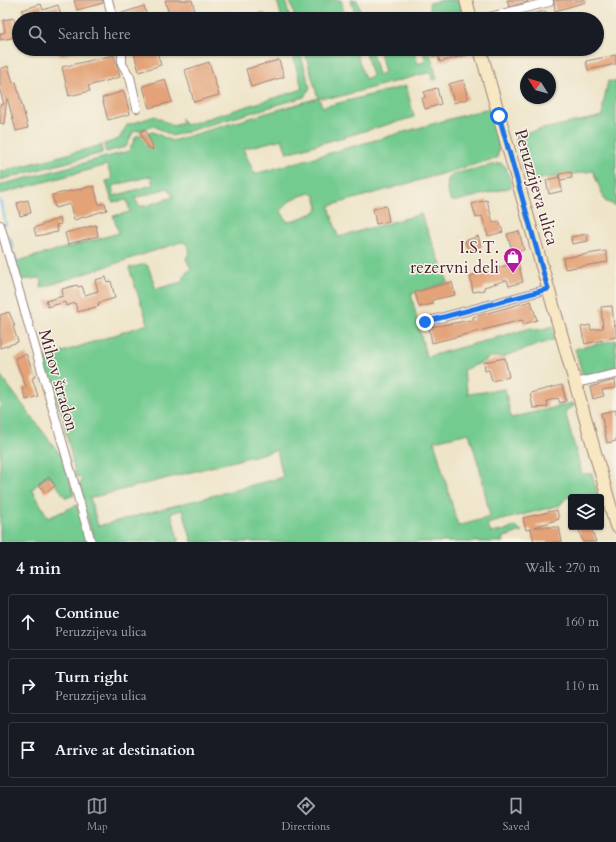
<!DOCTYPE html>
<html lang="en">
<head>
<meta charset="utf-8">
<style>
  body { margin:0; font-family:Cardo,serif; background:#242831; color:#f1f3f6 }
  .controls { position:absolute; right:12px; bottom:12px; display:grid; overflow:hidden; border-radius:4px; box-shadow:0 1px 3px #0004 }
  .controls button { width:36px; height:36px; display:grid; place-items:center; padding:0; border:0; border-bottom:1px solid #363941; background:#171b24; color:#f1f3f6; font:20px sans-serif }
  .compass { position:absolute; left:520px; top:68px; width:36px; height:36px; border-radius:50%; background:#171b24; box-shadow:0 1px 3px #0004; rotate:307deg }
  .stop { position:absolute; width:12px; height:12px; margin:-9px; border:3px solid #1a73e8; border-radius:50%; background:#fff }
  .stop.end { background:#1a73e8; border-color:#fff; box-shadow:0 1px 4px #0008 }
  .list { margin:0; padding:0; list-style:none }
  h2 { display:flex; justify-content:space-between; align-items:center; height:52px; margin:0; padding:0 16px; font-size:17px }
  h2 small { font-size:13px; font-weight:400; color:#9ea1a6 }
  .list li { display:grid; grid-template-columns:26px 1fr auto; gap:12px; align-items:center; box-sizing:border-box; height:56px; margin:0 8px 8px; padding:0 8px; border:1px solid #363941; border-radius:4px }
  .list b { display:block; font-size:15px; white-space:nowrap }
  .list p { margin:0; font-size:13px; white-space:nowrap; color:#9ea1a6 }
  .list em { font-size:13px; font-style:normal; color:#9ea1a6 }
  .icon { flex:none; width:22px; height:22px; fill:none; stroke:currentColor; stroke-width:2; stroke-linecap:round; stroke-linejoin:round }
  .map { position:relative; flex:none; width:616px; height:542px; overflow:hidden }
  .search { position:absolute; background:#171b24; box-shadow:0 1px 3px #0004; left:12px; right:12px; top:12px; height:44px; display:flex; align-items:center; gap:10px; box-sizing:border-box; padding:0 14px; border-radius:22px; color:#9ea1a6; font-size:15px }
  .sheet { height:244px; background:#171b24 }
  nav { display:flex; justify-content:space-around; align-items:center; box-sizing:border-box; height:56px; border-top:1px solid #363941; background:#171b24; font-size:11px; color:#9ea1a6 }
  nav a { display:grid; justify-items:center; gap:2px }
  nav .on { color:#8c9099 }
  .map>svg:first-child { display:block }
  .green { fill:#73cb90; stroke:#5e755e; fill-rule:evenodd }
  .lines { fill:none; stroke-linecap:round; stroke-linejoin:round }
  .stream { stroke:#70bae8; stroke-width:2.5 }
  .building { fill:#e3a277 }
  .minor-casing { stroke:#9c827a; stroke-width:10 }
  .secondary-casing { stroke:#9c827a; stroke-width:14 }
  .minor { stroke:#fff; stroke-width:8 }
  .secondary { stroke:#f7e8c3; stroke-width:12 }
  .route { stroke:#1a73e8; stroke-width:5 }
  .labels { text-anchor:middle; stroke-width:3; stroke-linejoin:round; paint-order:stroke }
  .street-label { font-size:17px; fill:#4a1f2b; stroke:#f7f3e8 }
  .poi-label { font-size:17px; fill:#4a1f2b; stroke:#f7f3e8; text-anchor:end }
</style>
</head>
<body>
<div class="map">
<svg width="616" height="542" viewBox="0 0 616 542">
  <rect width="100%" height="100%" fill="#f7f3e8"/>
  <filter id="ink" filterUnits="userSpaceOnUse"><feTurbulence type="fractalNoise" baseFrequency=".025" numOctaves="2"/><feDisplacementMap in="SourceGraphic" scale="8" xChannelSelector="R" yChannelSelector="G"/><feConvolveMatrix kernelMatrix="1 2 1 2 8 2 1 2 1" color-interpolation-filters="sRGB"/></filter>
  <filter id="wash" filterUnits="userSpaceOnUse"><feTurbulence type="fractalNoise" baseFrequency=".012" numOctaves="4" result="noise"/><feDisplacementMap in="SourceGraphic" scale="16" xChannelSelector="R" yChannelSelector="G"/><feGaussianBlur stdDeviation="0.9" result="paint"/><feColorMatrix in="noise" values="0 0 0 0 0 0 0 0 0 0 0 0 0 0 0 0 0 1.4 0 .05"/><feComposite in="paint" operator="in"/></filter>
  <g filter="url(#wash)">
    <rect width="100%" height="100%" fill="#eee4c8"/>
    <!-- green -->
    <path class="green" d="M277,0h8l5,19h-8z
      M290,0h51l5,19h-51z
      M351,0h6l6,19h-6z
      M445,0h14l5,19h-32l-3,-16z
      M291,49h8l11,39 -6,9 -132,39 -18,-10 -21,6 -7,15 -20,5 -2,-8 15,-5 8,-14 28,-9 18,10 9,-3 -1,-5 5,7 114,-35 2,-2z
      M304,49h51l10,30 7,-3 -7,-27h6l7,26 7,-3 -6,-23h35l4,15 8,-3 -4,-12h7l8,30 -5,1 -1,-8 -94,25 -19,1 5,9 83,-21 8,31 -127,36 -5,-14 -39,10 12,25 234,-66c5,15 13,35 8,50l-168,48 9,31 83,-23 27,68 -37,12 15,63 105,-29 8,2 14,-4 3,13 -54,18h-12l-7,5 -20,8 5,24 37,-5 6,29 62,-15 1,3 -9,5 17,63h10l6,23h-16l-2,-3 -14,4 -6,7 -73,19 4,9 19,-4 4,-3 8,5 -20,7 1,4h-311l-9,-32 -12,3 8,29h-85l-15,-57 3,-5 -3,-3h-3l-14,-63 -11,-25 -10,-30 107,-35 -19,-56 16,-4 3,2 8,23 26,-7 4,-9 5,-5 -5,-9 4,-8 -4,-8 -5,-1 -140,46 1,-8 -2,-2 -22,2 -4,-18 105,-29 -6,-17 17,-4 -3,-12 -15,2 -6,-21 6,-2 -5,-14 -107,29v-9l129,-34 7,-15 17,-4 19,9 146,-43zM151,176l2,9 -39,11 -2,-10zM168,188l5,9 -28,9h-6l-4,-8zM311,193l4,2 3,12 -1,4 -13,6 -17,5 -6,-11c7,-12 18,-15 30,-18zM469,433l12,40 9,44 -32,9 -24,-85zM277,450l6,27 -185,49 -8,-28z
      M608,81l8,1v124l-11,-5 -12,-30 -66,10 -7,-21 3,-3 -4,-4 -4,-18 88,-19v-11z
      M102,145v8l-102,27v-8z
      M500,163l6,4 6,20 -55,14h-6l-4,-10 1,-12 5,-5z
      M616,340v32l-28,5 -5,-1 -8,-27z
      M0,375l59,78 4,2 11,40 -8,3 -14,-19 -4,-3 -16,13 16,29 29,-13 11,37h-88z"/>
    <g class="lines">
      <!-- stream -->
      <path class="stream" d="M0,200l6,25
        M10,238l3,10
        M15,256l2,6"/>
    </g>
    <g id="blocks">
      <!-- building -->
      <path class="building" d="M74,0h29v3l-26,7z
        M165,0h27l4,16 -9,3h-17z
        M507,0h20l1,2 -19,5z
        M554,0h31l1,2 -31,9z
        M41,4l2,6 15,-5 4,14h-37l-3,-9z
        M144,6l4,13h-24l-2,-6z
        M545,11l2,8h-26l-1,-2z
        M263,12l2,7h-20v-2z
        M14,18l3,19 -17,3v-6l5,-2 -2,-12z
        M58,49h20l1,1 -19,6z
        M133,49h23l5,16 -22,7z
        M176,49h20v2l-18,5z
        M431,49h36l2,5 -29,8 -2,-7 -5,1z
        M114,55l6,22 -32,9 2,5 -21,5 -7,-29z
        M616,55v9l-28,6 -2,-9z
        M279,60l5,17 -33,10 -5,-18z
        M209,62l10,33 -25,7 -9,-32z
        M8,66l5,17 3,-1 12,46 -12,3 -9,-34 -3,27 -4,-1v-18l4,-1 -4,-13v-22z
        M165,79l7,23 -23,6 -6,-22z
        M463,80l5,19 -14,4 -5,-19z
        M437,88l4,16 -16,5 -3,-11h3l-1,-6z
        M124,91l6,23 -22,6 -6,-22z
        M145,129l7,15 1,6 -6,-3 -7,-15z
        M571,172l1,6 -12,2 -1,-6z
        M559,177l3,14 -13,3 -3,-14z
        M94,186l5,19 6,-2 2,7 -33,10 -4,-16 -15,4 -3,-13z
        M28,200l3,13 -11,3 -3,-13z
        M487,200l6,23 6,-2 4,11 -15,4 -6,-20 -6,2 -4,-14z
        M386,206l3,15 -13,3 -3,-15z
        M60,218l1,6 -5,1 2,7 -22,4 -2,-8z
        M96,225l2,11 -30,8 -3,-11z
        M519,231l5,19 -11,3 -6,-19z
        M587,234l1,7 -16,3 -1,-7z
        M478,236l3,10 -12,5 -4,-10z
        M606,251l2,11 -43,7 -2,-11z
        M518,262l5,20 -14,4 -2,-6 -23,7v3l-11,2 -3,-16z
        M106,277l1,5 4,-1 4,17 -17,5 1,3 -21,6 -3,-9 -9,3 -1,-4 -17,5 -2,-6 17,-5 -1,-7 15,-4 1,2 4,-1 3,9 13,-4 -3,-11z
        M452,282l3,13 -23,5 1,4 -14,3 -4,-15z
        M531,301l6,19 -13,4 -2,-4 -90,23 -3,-16 44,-7v-3z
        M612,306l2,20 2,-1v12l-31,7 -4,-17 9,-2 1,5 12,-2 -2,-21z
        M9,312l6,14h-2l5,16 -18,6v-33z
        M26,354l9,23 -3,1 6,18 -12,4 -4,-12 4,-1 -11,-29z
        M505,358l4,19 -17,4 -3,-11 -4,1 -1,-9z
        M615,380l1,8 -14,2 2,6 -11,3 -3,-12z
        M562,385l4,16 -6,2 -2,-5 -11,3 1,6 -15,1 -3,-15z
        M616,410v31l-9,2 -6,-30z
        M49,477l6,9 -10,7 -6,-9z
        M557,510l2,9 -25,8h25l3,15h-28l-3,-13 -5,1 -3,-12z
        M578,527h13l5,15h-13z"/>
    </g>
  </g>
  <g filter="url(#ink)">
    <use href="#blocks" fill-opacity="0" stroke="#9c827a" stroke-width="1"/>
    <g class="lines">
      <!-- minor casing -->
      <g class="minor-casing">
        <path id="minor" d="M108,0l5,19
          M482,19l67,-17
          M122,49v15l8,13 7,31
          M0,225l91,317
          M425,322l123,-33
          M575,383l41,-9"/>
      </g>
      <!-- secondary casing -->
      <g class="secondary-casing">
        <path id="secondary" d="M466,0l5,19
          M480,49l136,477"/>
      </g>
      <!-- minor -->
      <use href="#minor" class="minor"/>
      <!-- secondary -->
      <use href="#secondary" class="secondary"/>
    </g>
  </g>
  <g class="lines" filter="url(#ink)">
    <!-- route -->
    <path class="route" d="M425,322l123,-33 -49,-173"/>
  </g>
  <!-- icons -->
  <defs>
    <g id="shop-pin" transform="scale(1)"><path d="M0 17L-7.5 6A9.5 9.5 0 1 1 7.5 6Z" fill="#b5179e" stroke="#f7f3e8"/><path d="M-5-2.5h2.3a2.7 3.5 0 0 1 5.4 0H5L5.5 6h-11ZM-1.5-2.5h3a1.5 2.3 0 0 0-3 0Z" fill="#fff"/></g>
  </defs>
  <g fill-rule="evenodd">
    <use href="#shop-pin" x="513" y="257"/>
  </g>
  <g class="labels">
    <!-- street labels -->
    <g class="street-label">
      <text transform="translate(537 187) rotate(74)" y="6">Peruzzijeva ulica</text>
      <text transform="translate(59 380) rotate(74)" y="6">Mihov štradon</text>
    </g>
    <!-- poi labels -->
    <g class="poi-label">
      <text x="499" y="253">I.S.T.<tspan x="499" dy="20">rezervni deli</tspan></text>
    </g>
  </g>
</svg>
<div class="controls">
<button><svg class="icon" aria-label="layers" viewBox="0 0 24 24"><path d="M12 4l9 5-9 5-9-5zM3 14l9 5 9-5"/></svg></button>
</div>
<svg class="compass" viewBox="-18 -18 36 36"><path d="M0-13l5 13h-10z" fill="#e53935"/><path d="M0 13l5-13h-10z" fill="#9ea1a6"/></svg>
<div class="stop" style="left:499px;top:116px"></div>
<div class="stop end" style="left:425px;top:322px"></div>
<div class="search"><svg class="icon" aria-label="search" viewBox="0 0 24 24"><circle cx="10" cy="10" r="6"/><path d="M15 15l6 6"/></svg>Search here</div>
</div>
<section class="sheet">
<h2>4 min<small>Walk · 270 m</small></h2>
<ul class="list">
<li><svg class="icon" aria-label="ahead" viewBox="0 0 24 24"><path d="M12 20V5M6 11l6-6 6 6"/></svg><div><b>Continue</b><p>Peruzzijeva ulica</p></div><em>160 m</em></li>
<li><svg class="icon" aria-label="right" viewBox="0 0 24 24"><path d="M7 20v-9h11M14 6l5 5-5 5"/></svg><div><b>Turn right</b><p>Peruzzijeva ulica</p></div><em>110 m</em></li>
<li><svg class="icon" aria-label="arrive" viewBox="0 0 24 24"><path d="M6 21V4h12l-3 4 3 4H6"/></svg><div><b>Arrive at destination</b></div></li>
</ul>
</section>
<nav>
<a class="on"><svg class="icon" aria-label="map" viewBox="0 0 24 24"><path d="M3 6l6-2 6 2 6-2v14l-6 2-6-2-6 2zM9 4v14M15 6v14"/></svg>Map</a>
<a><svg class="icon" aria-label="directions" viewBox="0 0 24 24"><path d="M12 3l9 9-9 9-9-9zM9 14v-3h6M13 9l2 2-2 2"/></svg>Directions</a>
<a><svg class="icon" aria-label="saved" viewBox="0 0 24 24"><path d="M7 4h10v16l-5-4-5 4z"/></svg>Saved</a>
</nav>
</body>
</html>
